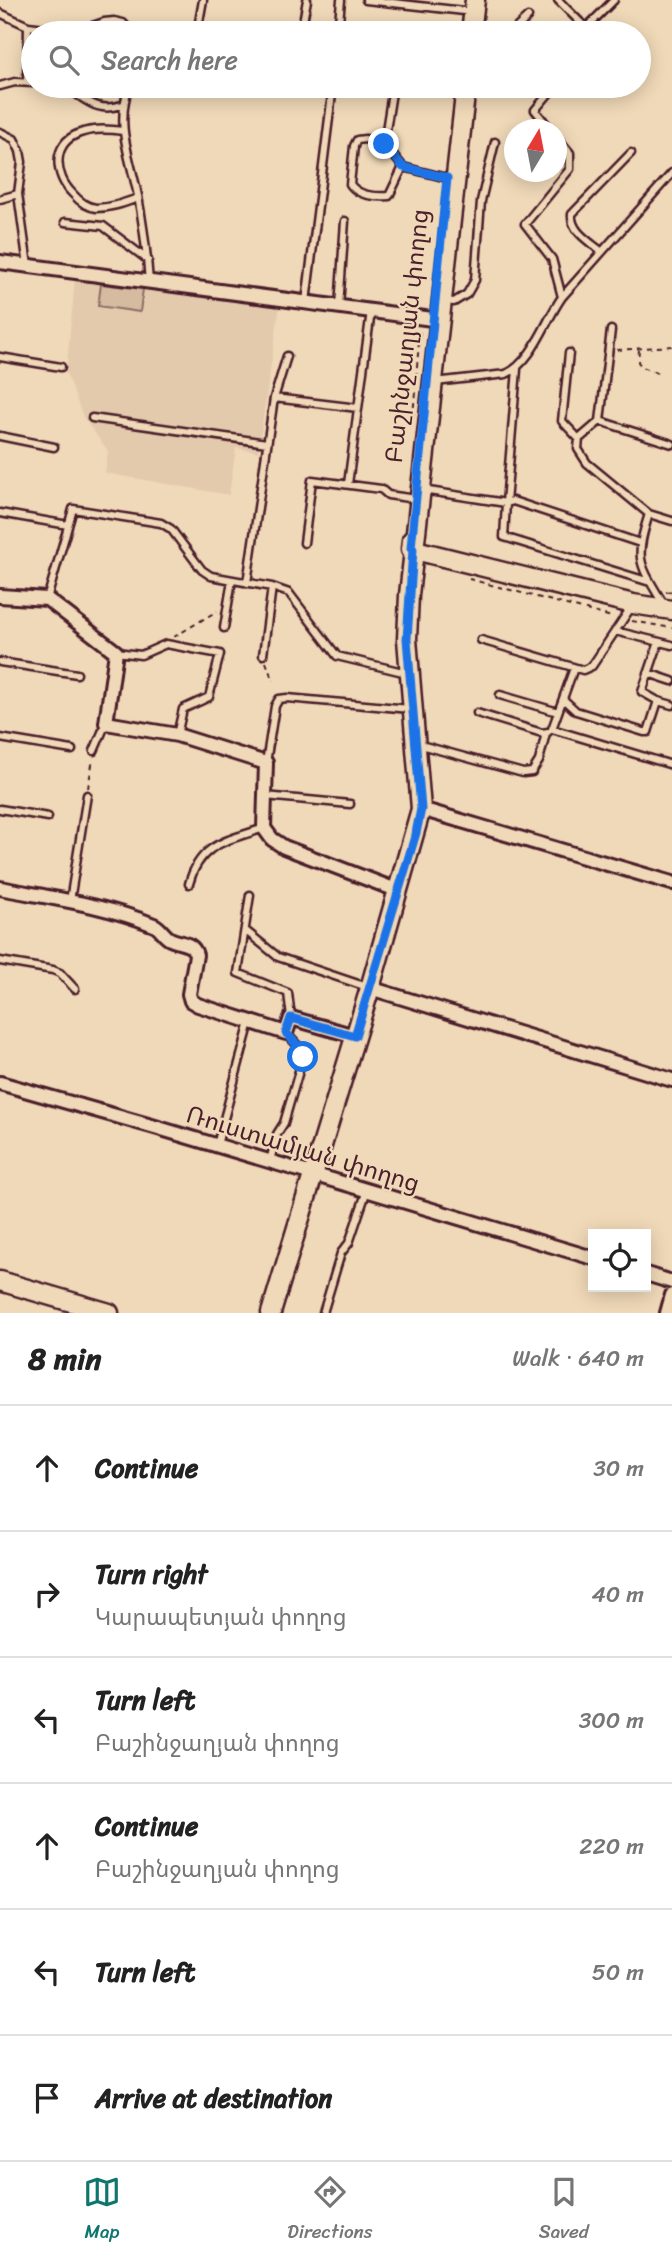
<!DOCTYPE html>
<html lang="en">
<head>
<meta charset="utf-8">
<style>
  body { margin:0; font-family:Sriracha,"Noto Sans Armenian",sans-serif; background:#f6f6f6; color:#222 }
  .controls { position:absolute; right:21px; bottom:21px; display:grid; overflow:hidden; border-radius:0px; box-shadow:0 4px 18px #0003 }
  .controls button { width:63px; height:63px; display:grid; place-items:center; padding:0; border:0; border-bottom:2px solid #e0e0e0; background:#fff; color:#222; font:35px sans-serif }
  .compass { position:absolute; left:504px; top:119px; width:63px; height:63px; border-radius:50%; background:#fff; box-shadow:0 4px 18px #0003; rotate:10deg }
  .stop { position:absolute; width:21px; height:21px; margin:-16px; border:5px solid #1a73e8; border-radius:50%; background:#fff }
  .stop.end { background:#1a73e8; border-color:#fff; box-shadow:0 2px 7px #0008 }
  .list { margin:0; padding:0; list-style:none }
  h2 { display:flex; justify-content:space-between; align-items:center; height:91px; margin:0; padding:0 28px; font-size:30px }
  h2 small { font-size:23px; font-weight:400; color:#767676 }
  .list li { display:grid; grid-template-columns:46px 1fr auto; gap:21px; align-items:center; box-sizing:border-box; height:126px; padding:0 28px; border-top:2px solid #e0e0e0 }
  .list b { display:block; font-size:26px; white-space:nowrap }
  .list p { margin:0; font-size:23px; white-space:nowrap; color:#767676 }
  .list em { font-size:23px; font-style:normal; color:#767676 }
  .icon { flex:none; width:38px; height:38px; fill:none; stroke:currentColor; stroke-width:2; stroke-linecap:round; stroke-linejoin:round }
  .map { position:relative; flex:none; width:672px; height:1313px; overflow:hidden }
  .search { position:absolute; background:#fff; box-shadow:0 4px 18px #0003; left:21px; right:21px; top:21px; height:77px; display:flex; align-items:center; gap:18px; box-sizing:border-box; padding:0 24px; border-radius:38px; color:#767676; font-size:26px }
  .sheet { height:847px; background:#fff }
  nav { display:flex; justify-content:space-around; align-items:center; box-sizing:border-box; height:98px; border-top:2px solid #e0e0e0; background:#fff; font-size:19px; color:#767676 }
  nav a { display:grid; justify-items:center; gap:4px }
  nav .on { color:#0f766e }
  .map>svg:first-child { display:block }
  .built { fill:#e3caad }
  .green { fill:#d5bba0; stroke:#906d66; stroke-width:2 }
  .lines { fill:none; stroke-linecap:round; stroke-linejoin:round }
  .lane-casing { stroke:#4a1f2b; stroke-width:11 }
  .street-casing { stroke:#4a1f2b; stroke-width:18 }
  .secondary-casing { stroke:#4a1f2b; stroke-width:23 }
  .path { stroke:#4a1f2b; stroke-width:2; stroke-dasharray:5 5; stroke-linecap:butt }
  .lane { stroke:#f0d9b8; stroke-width:6 }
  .street { stroke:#f0d9b8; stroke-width:12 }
  .secondary { stroke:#f0d9b8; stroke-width:18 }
  .route { stroke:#1a73e8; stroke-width:9 }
  .labels { text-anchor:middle; stroke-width:5; stroke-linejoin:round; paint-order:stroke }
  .street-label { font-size:24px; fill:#4a1f2b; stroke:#f0d9b8 }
</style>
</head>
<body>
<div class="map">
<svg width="672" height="1313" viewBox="0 0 672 1313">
  <rect width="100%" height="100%" fill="#f0d9b8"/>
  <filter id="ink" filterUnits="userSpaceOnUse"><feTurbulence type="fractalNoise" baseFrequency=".0143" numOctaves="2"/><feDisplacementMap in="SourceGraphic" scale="14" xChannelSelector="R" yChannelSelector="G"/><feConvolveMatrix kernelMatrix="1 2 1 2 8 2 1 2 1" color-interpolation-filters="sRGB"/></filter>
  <g filter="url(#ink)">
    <!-- built -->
    <path class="built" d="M75,279l205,26 -22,147 -22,-4 -7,47 -124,-22 3,-22 -25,-34 -17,-44z"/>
    <!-- green -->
    <path class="green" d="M101,284l42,5 -3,23 -42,-6z"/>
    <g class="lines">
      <!-- lane casing -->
      <g class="lane-casing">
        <path id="lane" d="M366,0l98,11
          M558,0l28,28
          M0,13l28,13 43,5 13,-2 20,-7 10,-1 9,2 9,10
          M197,33l6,-33
          M301,33l6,-33
          M338,33l3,-33
          M511,33l17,-16
          M585,33l1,-5 28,-28
          M27,82l1,-56
          M0,86l15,-4 18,1
          M62,86c23,10 31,28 60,19
          M129,86c-14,40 1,70 9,110 5,28 9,57 11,86
          M393,86l-9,57 19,24 44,11
          M551,130l-16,-20 20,-24
          M123,131c-14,-2 -29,-3 -43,2 -29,10 -26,43 -7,61 6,7 14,13 23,14 15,0 28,-5 42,-10
          M0,132l14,7 6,12 2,11 -4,32 10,72
          M556,136l14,17v16l-45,55 27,35 10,38
          M384,143l-19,-4 -8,1 -3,6 -4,38c8,12 26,13 39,12l14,-29
          M0,199l18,-5
          M65,222l38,4 45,34
          M602,252c-12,-10 -32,-21 -30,-38l59,-61
          M444,301l10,1 13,-8 8,-14 6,-79 14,-59
          M306,302l27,-216
          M339,307l6,-86
          M611,330l-11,91 -21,18 -1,10 9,14 62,51c-15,47 -10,49 15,91
          M569,353l-7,68 17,18
          M0,357l61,10
          M435,382l71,-8c27,-12 39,-53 56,-77l110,-124
          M274,398l84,10
          M92,418l175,25
          M600,421l72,23
          M0,436l54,11
          M348,484l23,-173
          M422,490l84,13 11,-134
          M0,513l68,12
          M649,514l23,7
          M304,543l8,-63 69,9 7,6 28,4
          M640,543l-127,-42 -7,2 -2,34 146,45
          M247,583l27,-185 13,-42
          M47,599l26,-90 88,14 10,6 31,41 9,6 61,11 17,6 48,63 70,17
          M224,628l8,-48
          M615,631l57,14
          M481,640l102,30 9,-4 40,-60
          M659,642l-17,50 16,9 14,4
          M116,652l25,3 25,-11 54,10 -11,43 -26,12 -6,26
          M263,655l9,-68
          M0,662l77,12
          M574,668l-22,61 120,36
          M648,673l24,8
          M500,695l58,17
          M563,699l13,12 68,21h4l10,-31
          M477,713l65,20 6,-1
          M0,738l72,12
          M417,744l106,29 9,-1 7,-11 7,-28
          M94,751l12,-28
          M266,763l9,-57 4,-7 8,-1 123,11
          M265,796l85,8
          M0,809l48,8
          M189,884c11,-42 39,-43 75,-56
          M250,895l-12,78 50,20 3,25
          M70,901l17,-106
          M246,931l32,26 89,30
          M0,961l53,9 7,3 15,16
          M217,1145l33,-123
          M270,1161l7,-27 7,-11 19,-66 -3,-9 -14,-15
          M323,1313l18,-60 8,-10 18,-53"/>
      </g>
      <!-- street casing -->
      <g class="street-casing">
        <path id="street" d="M0,262l440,58
          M0,596l47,3 69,53 -10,71 71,12 89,28 -2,65 8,11 12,8 115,44
          M421,809l251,74
          M0,888c51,10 105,17 154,37 7,3 9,10 16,14 10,5 23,3 26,16l-7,39 2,7 7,4 88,28 5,-15 64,18
          M370,988l302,92
          M0,1083l155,44 438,131
          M646,1274l26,8
          M667,1313l5,-18"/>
      </g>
      <!-- secondary casing -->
      <g class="secondary-casing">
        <path id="secondary" d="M471,33l4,-33
          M412,540l-1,9 222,55 39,6
          M0,1281l109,32
          M271,1313l99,-325 51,-179 -14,-170 2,-44 57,-509"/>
      </g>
      <!-- path -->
      <path class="path" d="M617,350l55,-4
        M639,350l-1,12 4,5 16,6
        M413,417l7,-88
        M469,579l143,38
        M666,592l6,-1
        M632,621l40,7
        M174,637l43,-26
        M266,662l7,19
        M88,788l5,-29"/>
      <!-- lane -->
      <use href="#lane" class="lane"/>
      <!-- street -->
      <use href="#street" class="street"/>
      <!-- secondary -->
      <use href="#secondary" class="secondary"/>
    </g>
  </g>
  <g class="lines" filter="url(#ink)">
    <!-- route -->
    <path class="route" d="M303,1057l-3,-9 -14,-15 5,-15 64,18 61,-203 5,-24 -14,-170 6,-90 -2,-1 36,-370 -44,-11 -19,-23"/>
  </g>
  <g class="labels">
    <!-- street labels -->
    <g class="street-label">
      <text transform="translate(407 336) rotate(-84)" y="8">Բաշինջաղյան փողոց</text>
      <text transform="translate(303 1149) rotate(17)" y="8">Ռուստամյան փողոց</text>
    </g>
  </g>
</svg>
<div class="controls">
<button><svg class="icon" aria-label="locate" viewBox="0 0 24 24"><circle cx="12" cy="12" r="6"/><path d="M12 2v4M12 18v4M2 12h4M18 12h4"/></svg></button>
</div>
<svg class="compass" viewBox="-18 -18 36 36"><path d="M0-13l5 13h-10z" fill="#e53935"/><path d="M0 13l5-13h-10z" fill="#767676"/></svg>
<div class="stop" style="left:303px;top:1057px"></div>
<div class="stop end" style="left:384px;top:144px"></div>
<div class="search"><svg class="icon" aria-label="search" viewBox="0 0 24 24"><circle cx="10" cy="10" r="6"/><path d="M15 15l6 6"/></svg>Search here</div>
</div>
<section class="sheet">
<h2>8 min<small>Walk · 640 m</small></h2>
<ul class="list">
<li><svg class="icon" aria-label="ahead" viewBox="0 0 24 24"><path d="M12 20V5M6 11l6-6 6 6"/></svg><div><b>Continue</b></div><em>30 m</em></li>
<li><svg class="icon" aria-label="right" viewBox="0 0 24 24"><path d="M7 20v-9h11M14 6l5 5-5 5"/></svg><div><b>Turn right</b><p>Կարապետյան փողոց</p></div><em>40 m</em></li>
<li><svg class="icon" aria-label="left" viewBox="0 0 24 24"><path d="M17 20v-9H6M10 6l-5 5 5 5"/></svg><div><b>Turn left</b><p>Բաշինջաղյան փողոց</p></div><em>300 m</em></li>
<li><svg class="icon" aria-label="ahead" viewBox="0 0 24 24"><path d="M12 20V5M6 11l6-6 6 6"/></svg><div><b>Continue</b><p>Բաշինջաղյան փողոց</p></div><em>220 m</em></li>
<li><svg class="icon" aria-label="left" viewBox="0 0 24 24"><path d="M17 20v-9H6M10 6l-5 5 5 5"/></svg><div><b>Turn left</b></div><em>50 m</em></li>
<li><svg class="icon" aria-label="arrive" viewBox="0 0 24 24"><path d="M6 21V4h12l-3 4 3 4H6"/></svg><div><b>Arrive at destination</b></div></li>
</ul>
</section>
<nav>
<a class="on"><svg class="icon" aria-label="map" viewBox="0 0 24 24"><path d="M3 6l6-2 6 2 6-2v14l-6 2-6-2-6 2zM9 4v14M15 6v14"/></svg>Map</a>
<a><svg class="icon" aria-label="directions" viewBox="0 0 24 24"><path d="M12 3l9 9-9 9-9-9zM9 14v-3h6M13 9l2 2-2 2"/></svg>Directions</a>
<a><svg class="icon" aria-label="saved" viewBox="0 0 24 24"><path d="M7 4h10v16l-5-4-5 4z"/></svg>Saved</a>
</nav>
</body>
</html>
